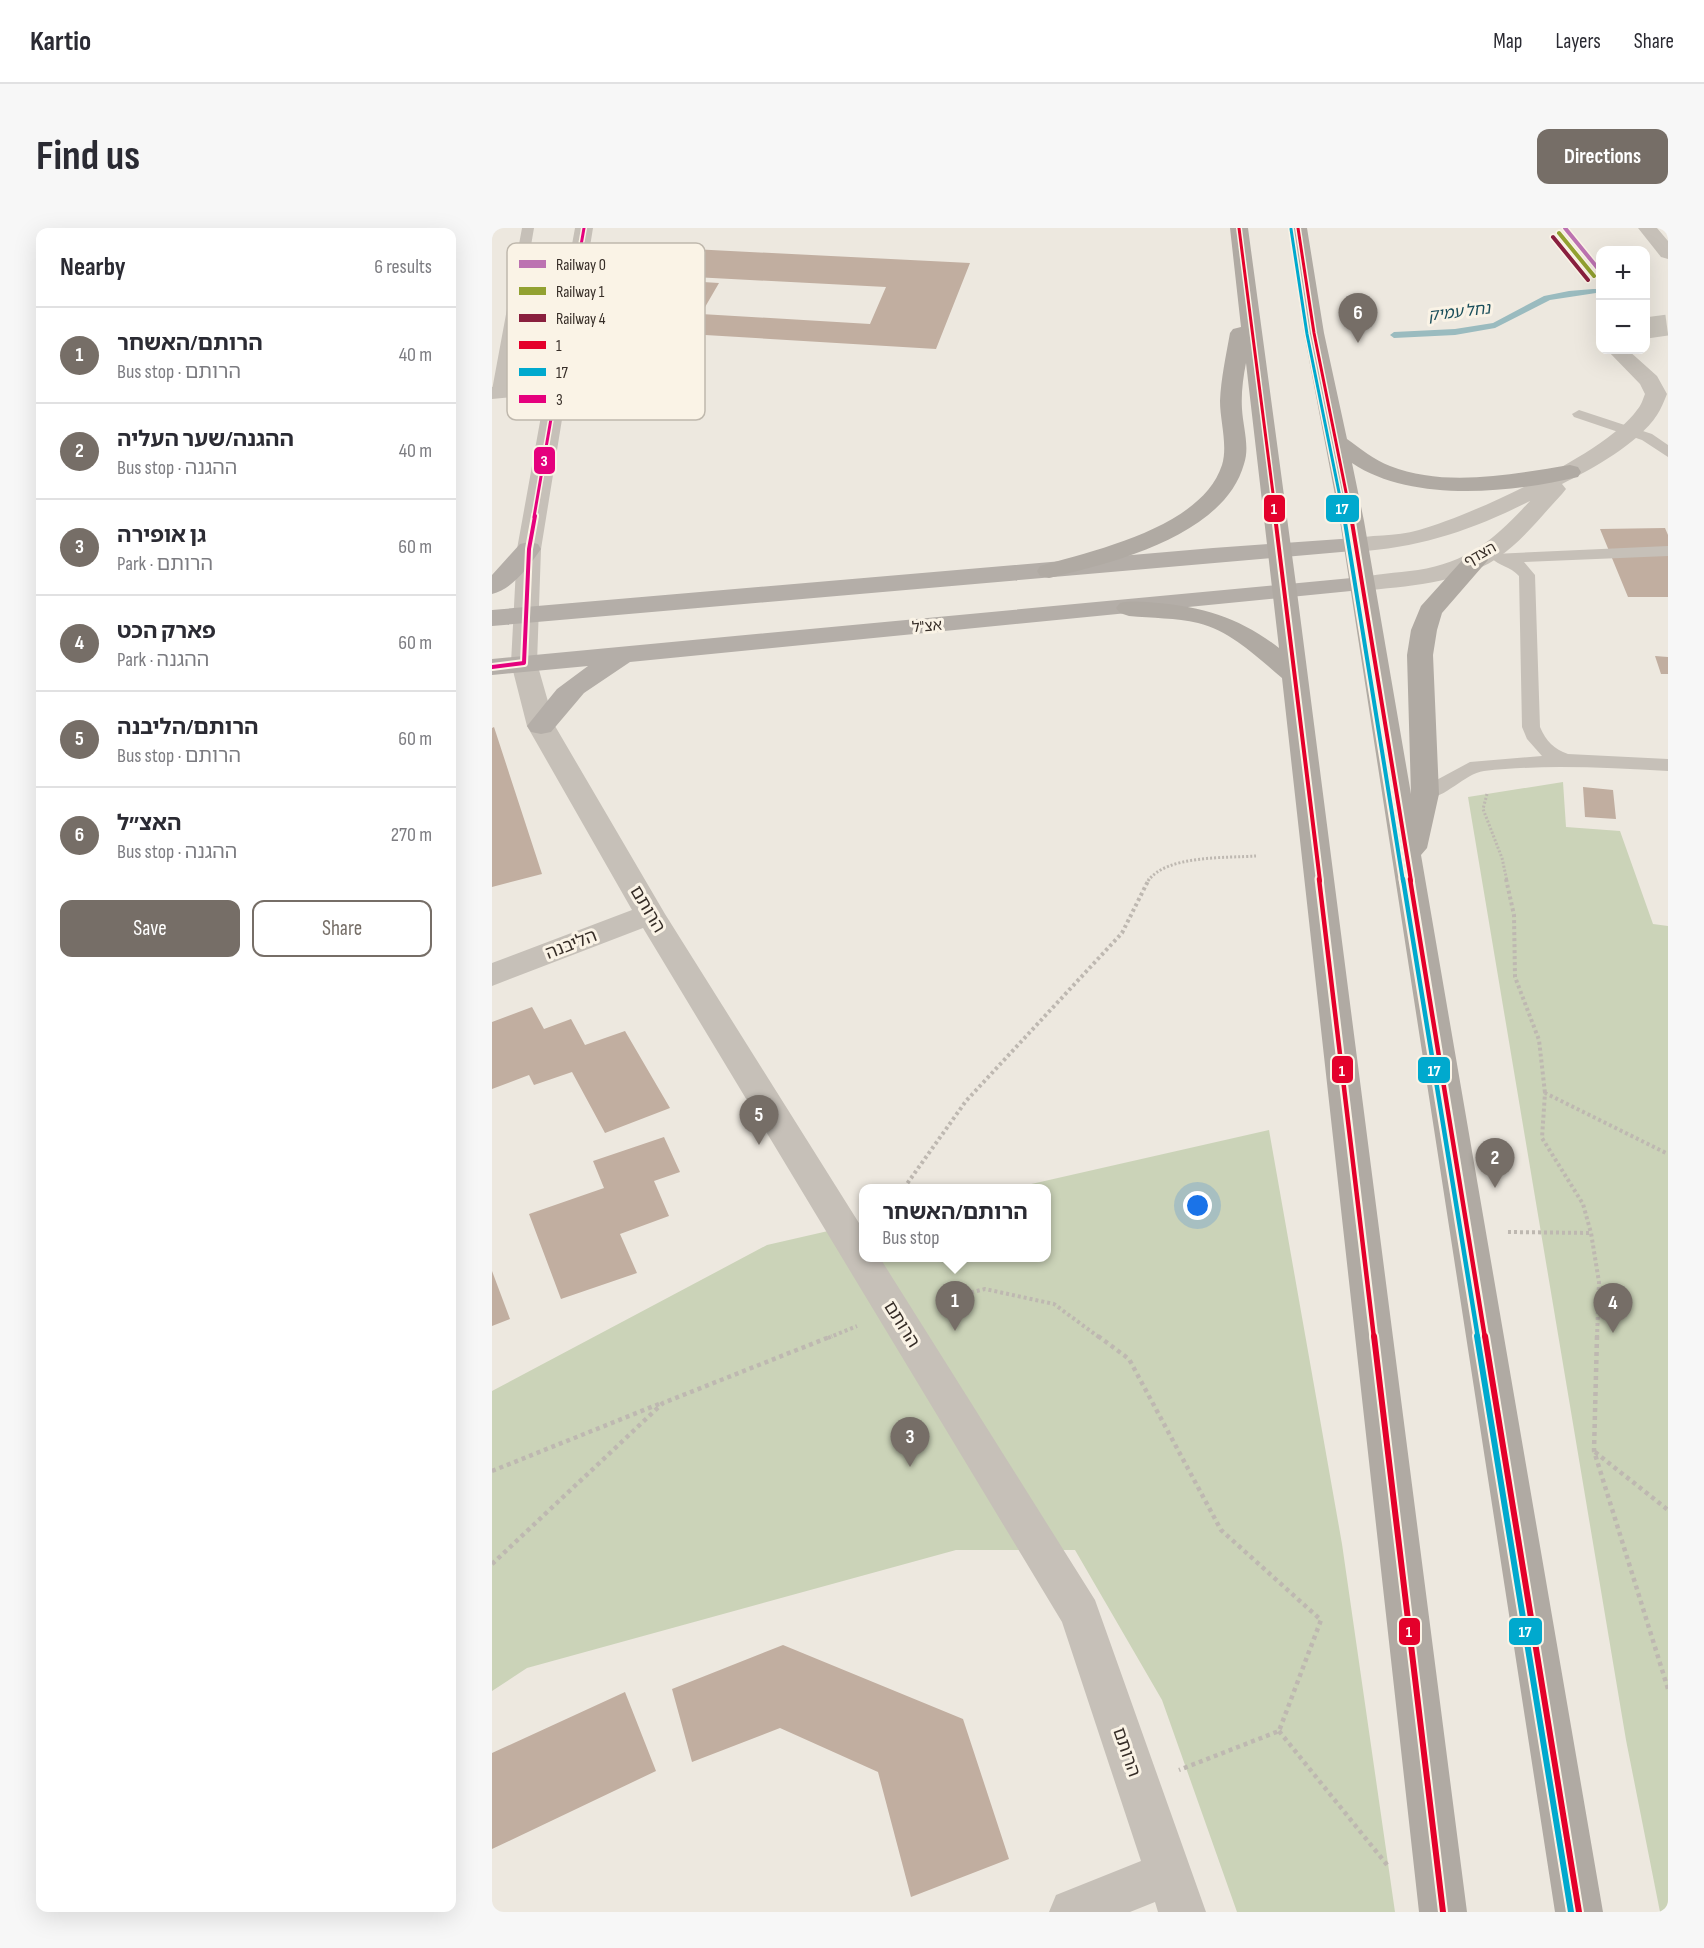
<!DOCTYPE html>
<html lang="en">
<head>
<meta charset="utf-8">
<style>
  body { margin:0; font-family:"Sofia Sans Condensed","Noto Sans Hebrew",sans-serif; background:#f7f7f7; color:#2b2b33 }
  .controls { position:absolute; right:18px; top:18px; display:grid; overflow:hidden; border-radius:12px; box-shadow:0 6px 24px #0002 }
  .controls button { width:54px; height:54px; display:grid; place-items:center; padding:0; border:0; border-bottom:2px solid #e1e1e2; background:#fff; color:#2b2b33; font:30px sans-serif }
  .you { position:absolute; left:706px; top:978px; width:21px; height:21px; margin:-15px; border:4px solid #fff; border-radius:50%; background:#1a73e8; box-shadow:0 0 0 9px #1a73e833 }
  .badge { display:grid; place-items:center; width:39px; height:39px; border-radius:50%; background:#766e67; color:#fff; font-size:20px; font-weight:700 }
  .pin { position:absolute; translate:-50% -50px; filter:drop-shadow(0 2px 3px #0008) }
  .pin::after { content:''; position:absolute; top:32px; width:21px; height:18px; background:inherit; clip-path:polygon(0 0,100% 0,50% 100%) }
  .popup { position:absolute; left:367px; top:956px; width:192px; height:78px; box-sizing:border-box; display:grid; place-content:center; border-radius:12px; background:#fff; filter:drop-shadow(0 2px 4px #0005); font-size:20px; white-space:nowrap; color:#7c7c81 }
  .popup b { font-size:22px; color:#2b2b33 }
  .popup::after { content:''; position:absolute; left:50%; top:100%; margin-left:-12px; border:12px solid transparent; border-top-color:#fff }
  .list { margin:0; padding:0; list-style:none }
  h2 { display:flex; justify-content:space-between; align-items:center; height:78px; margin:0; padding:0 24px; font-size:26px }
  h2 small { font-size:20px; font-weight:400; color:#7c7c81 }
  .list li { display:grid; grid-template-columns:39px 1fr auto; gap:18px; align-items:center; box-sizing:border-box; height:96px; padding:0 24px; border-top:2px solid #e1e1e2 }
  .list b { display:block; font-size:22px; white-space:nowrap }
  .list p { margin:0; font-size:20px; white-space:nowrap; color:#7c7c81 }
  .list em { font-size:20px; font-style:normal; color:#7c7c81 }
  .actions { display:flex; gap:12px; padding:18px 24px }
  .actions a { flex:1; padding:14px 0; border:2px solid #766e67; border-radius:12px; text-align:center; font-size:21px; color:#766e67 }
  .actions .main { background:#766e67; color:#fff }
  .map { position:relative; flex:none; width:1176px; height:1684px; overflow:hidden; border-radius:12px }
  header { display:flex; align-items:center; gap:36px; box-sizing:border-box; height:84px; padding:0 30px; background:#fff; border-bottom:2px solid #e1e1e2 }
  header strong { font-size:28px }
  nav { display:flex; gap:33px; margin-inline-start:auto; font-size:21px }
  .intro { display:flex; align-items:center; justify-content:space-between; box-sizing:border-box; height:144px; padding:0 36px }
  h1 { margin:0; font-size:42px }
  .button { padding:15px 27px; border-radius:12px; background:#766e67; color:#fff; font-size:21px; font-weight:700 }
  main { display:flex; gap:36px; padding:0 36px }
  aside { flex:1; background:#fff; border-radius:12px; box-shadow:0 6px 24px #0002 }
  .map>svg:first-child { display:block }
  .green { fill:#cbd3b8 }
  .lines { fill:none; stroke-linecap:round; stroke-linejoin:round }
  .stream { fill:#9abbbf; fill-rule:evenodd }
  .building { fill:#c1aea0 }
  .minor-tunnel { stroke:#c8c3ba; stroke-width:21; stroke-dasharray:21 10; stroke-linecap:butt }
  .path-far2 { stroke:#beb8b1; stroke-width:3; stroke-dasharray:2 2; stroke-linecap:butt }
  .path-far1 { stroke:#beb8b1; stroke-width:4; stroke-dasharray:3 3; stroke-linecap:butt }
  .path { stroke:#beb8b1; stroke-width:4.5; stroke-dasharray:4 4; stroke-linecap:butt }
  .service { fill:#c6c0b8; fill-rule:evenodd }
  .minor { fill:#c6c0b8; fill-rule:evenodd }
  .primary { fill:#b4aea8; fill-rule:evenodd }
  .trunk { fill:#b0aaa3; fill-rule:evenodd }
  .bus-1-far3-casing { stroke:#faf3e6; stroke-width:6 }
  .bus-1-far2-casing { stroke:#faf3e6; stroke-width:8 }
  .bus-1-far1-casing { stroke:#faf3e6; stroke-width:9 }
  .bus-1-casing { stroke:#faf3e6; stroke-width:10 }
  .bus-2-far3-casing { stroke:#faf3e6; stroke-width:6 }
  .bus-2-far2-casing { stroke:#faf3e6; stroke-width:8 }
  .bus-2-far1-casing { stroke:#faf3e6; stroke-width:9 }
  .bus-2-casing { stroke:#faf3e6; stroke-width:10 }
  .bus-3-far1-casing { stroke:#faf3e6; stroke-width:6 }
  .bus-3-casing { stroke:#faf3e6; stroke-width:8 }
  .bus-1-far3 { stroke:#e4002b; stroke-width:3 }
  .bus-1-far2 { stroke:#e4002b; stroke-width:4 }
  .bus-1-far1 { stroke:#e4002b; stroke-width:4.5 }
  .bus-1 { stroke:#e4002b; stroke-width:6 }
  .bus-2-far3 { stroke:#00a9ce; stroke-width:3 }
  .bus-2-far2 { stroke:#00a9ce; stroke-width:4 }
  .bus-2-far1 { stroke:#00a9ce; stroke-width:4.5 }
  .bus-2 { stroke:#00a9ce; stroke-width:6 }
  .bus-3-far1 { stroke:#e5007d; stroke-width:3 }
  .bus-3 { stroke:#e5007d; stroke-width:4 }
  .rail-1-casing { stroke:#faf3e6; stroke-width:7 }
  .rail-2-casing { stroke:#faf3e6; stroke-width:7 }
  .rail-3-casing { stroke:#faf3e6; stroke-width:7 }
  .rail-1 { stroke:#bc72b1; stroke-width:4 }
  .rail-2 { stroke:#92a131; stroke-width:4 }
  .rail-3 { stroke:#891f3e; stroke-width:4 }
  .labels { text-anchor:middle; stroke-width:6; stroke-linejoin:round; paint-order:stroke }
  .far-street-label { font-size:15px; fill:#362d27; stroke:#faf3e6 }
  .far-water-label { font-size:16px; font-style:italic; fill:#1a4e5a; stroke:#faf3e6 }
  .street-label { font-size:18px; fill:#362d27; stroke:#faf3e6 }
  .key { fill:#faf3e6; stroke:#bfb8ad; stroke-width:1.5 }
  .key-label { font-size:16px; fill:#362d27 }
  .line-badge { stroke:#faf3e6; stroke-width:2 }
  .badge-label { font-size:16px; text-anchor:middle; font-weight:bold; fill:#fff }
</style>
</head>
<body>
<header>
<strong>Kartio</strong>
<nav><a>Map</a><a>Layers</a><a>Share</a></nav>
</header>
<div class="intro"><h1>Find us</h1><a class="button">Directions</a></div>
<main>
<aside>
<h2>Nearby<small>6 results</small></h2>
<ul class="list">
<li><span class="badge">1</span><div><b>הרותם/האשחר</b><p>Bus stop · הרותם</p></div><em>40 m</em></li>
<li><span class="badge">2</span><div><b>ההגנה/שער העליה</b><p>Bus stop · ההגנה</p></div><em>40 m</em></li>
<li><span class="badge">3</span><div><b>גן אופירה</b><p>Park · הרותם</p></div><em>60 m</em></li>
<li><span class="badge">4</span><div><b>פארק הכט</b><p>Park · ההגנה</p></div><em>60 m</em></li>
<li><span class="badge">5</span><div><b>הרותם/הליבנה</b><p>Bus stop · הרותם</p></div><em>60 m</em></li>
<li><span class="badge">6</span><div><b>האצ״ל</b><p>Bus stop · ההגנה</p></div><em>270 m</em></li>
</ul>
<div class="actions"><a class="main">Save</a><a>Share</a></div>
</aside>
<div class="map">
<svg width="1176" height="1684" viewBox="0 0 1176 1684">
  <rect width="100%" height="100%" fill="#ede8df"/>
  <!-- green -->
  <path class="green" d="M1071,554l3,45 54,4 33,93 15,2v986h-8l-34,-172 -158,-943z
    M777,902l73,414 53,368h-158l-75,-212 -87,-150h-119l-429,118 -35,23v-300l275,-146 96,-22 1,35h182v-70h-32z"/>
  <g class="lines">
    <!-- stream -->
    <path class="stream" d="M1101,61h3v4l-46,7 -55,28 -40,7 -61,3 -4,-3 4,-3 61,-3 38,-6 51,-27 25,-5z"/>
  </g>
  <!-- building -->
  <path class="building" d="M200,21l278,14 -34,86 -298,-18 33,-51 48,3 -18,31 169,10 16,-37 -211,-11z
    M1173,300l3,7v62h-40l-28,-68z
    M1163,428l13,1v17h-7z
    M2,499l48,147 -50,13v-159z
    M1091,559l30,3 3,29 -31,-2z
    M40,779l12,22 27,-10 14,26 40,-14 45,77 -65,25 -33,-61 -38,13 -5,-10 -37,14v-67z
    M172,909l16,35 -26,9 15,35 -49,18 17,39 -76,26 -32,-85 75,-26 -11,-27z
    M0,1043l18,48 -18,7z
    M291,1417l180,74 46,140 -98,38 -33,-125 -98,-44 -88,34 -20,-73z
    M133,1464l31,79 -164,78v-96z"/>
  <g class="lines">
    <!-- minor-tunnel -->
    <path class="minor-tunnel" d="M1154,100l22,-3"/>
    <!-- path-far2 -->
    <path class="path-far2" d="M995,566l-4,15 19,49 5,23
      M656,653c18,-26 78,-23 108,-25"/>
    <!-- path-far1 -->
    <path class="path-far1" d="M1014,651l8,36 1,62 24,63 6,53
      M412,960l62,-87 156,-168 27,-54
      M1016,1004l83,1
      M444,1073l49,-12 69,15 46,34
      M336,1110l29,-12
      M1105,1110l2,-56 -8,-49 -8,-29 -41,-66 3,-45 123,61"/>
    <!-- path -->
    <path class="path" d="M606,1108l31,23 92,171 100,90 -42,111 -100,39
      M1105,1108l-3,115 74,238
      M1103,1224l73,58
      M0,1243l167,-67
      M0,1336l171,-161 169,-67
      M787,1503l109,135"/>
    <!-- service -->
    <path class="service" d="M30,0h12l-28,164 -7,4 -5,-1 -2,-5z
      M1087,182l73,24 16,11v12l-26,-17 -68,-23 -2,-3z
      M1176,318v10l-144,6 11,13 5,152c6,14 14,22 28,27l100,5v12c-61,-3 -122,-7 -184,0 -22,3 -42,33 -66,27l-3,-4 3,-4 52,-28 72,-6 -15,-17 -5,-12 -3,-151c-9,-10 -21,-10 -27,-18l2,-4z"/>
    <!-- minor -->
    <path class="minor" d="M83,0h18l-52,321 -4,114 18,63 110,188 199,317v27h16l215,342 111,312h-48l-3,-10 -25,10h-81l7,-17 85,-34 -79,-239 -419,-694 -151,58v-23l140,-53 -105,-184 -16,-63 6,-114 28,-155 -53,5v-12l55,-6z
      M1146,0h19l11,13v18l-7,-2z
      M1115,122h21l29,26 10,18c-3,7 -6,15 -10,21 -19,29 -65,54 -95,69l4,5 -4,5c-21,22 -40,48 -66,65 -38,25 -90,27 -134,32l-9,-2 -3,-5 3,-5c21,-5 43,-6 65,-9 51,-8 78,-32 112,-69 -60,30 -108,46 -175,51l-9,-2 -3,-5 3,-5c24,-6 49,-3 73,-10 51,-14 188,-77 218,-120 4,-4 6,-11 8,-16l-5,-10z"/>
    <!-- primary -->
    <path class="primary" d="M863,310l9,2 3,5 -3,5 -872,76v-16l721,-62z
      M37,314l9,2 3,5c-12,17 -28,40 -49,45v-19l28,-31z
      M870,349l9,2 3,5 -3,5 -741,73 -46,31 -33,39 -10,2 -10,-2 -4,-6 30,-37 31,-23 -96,9v-16z"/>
    <!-- trunk -->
    <path class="trunk" d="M738,0h18l49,364 170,1320h-48l-137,-1234c-25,-21 -51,-47 -84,-55 -22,-5 -46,-5 -69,-7l-9,-3 -4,-5 4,-5c12,-3 25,-1 38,0 46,4 84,16 121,45l-33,-285c-3,15 -5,31 -4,46 1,18 8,38 2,55 -20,72 -132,99 -195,114l-9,-2 -3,-5 3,-5c56,-16 162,-39 182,-101 6,-20 -2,-44 -2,-64 1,-23 6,-45 10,-68l3,-4 8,-2z
      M797,0h18l17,105 23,106c13,9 27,21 43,27 56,22 123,8 180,-1l8,2 3,5 -3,5c-67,16 -167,26 -226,-14l12,58 47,273 -4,-139 4,-25 10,-24 46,-51 9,-2 9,2 3,5 -46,53 -5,17 -4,25 6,139 -12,54 -6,7 182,1057h-48l-215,-1391 -36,-188z"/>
    <!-- bus-1-far3 casing -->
    <g class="bus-1-far3-casing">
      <path id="bus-1-far3" d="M747,0l37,289
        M806,0l16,105 37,184"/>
    </g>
    <!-- bus-1-far2 casing -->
    <g class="bus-1-far2-casing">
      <path id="bus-1-far2" d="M783,288l45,365
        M859,288l60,365"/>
    </g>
    <!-- bus-1-far1 casing -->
    <g class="bus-1-far1-casing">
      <path id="bus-1-far1" d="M827,651l55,459
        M918,651l75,459"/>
    </g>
    <!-- bus-1 casing -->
    <g class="bus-1-casing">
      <path id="bus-1" d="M882,1108l69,576
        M993,1108l94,576"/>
    </g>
    <!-- bus-2-far3 casing -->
    <g class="bus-2-far3-casing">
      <path id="bus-2-far3" d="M799,1l16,105 37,183"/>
    </g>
    <!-- bus-2-far2 casing -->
    <g class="bus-2-far2-casing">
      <path id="bus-2-far2" d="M852,288l59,365"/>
    </g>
    <!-- bus-2-far1 casing -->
    <g class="bus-2-far1-casing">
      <path id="bus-2-far1" d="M911,651l75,459"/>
    </g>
    <!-- bus-2 casing -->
    <g class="bus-2-casing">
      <path id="bus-2" d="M985,1108l94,576"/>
    </g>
    <!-- bus-3-far1 casing -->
    <g class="bus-3-far1-casing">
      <path id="bus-3-far1" d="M42,289l50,-289"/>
    </g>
    <!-- bus-3 casing -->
    <g class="bus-3-casing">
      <path id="bus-3" d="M0,439l32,-4 5,-114 6,-33"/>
    </g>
    <!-- bus-1-far3 -->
    <use href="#bus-1-far3" class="bus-1-far3"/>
    <!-- bus-1-far2 -->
    <use href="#bus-1-far2" class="bus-1-far2"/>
    <!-- bus-1-far1 -->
    <use href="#bus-1-far1" class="bus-1-far1"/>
    <!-- bus-1 -->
    <use href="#bus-1" class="bus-1"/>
    <!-- bus-2-far3 -->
    <use href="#bus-2-far3" class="bus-2-far3"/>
    <!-- bus-2-far2 -->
    <use href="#bus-2-far2" class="bus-2-far2"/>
    <!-- bus-2-far1 -->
    <use href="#bus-2-far1" class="bus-2-far1"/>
    <!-- bus-2 -->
    <use href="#bus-2" class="bus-2"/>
    <!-- bus-3-far1 -->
    <use href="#bus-3-far1" class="bus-3-far1"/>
    <!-- bus-3 -->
    <use href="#bus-3" class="bus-3"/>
    <!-- rail-1 casing -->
    <g class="rail-1-casing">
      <path id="rail-1" d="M1073,0l35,43"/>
    </g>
    <!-- rail-2 casing -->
    <g class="rail-2-casing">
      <path id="rail-2" d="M1067,5l35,43"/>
    </g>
    <!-- rail-3 casing -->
    <g class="rail-3-casing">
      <path id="rail-3" d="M1061,9l35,43"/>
    </g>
    <!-- rail-1 -->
    <use href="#rail-1" class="rail-1"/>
    <!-- rail-2 -->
    <use href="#rail-2" class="rail-2"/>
    <!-- rail-3 -->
    <use href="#rail-3" class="rail-3"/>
  </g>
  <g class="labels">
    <!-- far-street labels -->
    <g class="far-street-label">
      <text transform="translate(988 326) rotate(-29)" y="5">הצדף</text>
      <text transform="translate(435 398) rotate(-5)" y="5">אצ"ל</text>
    </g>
    <!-- far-water labels -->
    <g class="far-water-label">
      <text transform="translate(967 83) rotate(-7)" y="6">נחל עמיק</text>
    </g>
    <!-- street labels -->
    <g class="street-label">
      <text transform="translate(156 681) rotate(59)" y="6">הרותם</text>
      <text transform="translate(79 716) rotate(-21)" y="6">הליבנה</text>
      <text transform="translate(410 1096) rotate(58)" y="6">הרותם</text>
      <text transform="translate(635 1524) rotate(71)" y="6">הרותם</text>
    </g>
  </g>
  <!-- legend -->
  <rect x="15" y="15" width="198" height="177" rx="9" class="key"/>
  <rect x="27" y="32" width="27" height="8" fill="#bc72b1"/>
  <rect x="27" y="59" width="27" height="8" fill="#92a131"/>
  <rect x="27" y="86" width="27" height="8" fill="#891f3e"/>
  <rect x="27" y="113" width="27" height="8" fill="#e4002b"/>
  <rect x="27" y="140" width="27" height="8" fill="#00a9ce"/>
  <rect x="27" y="167" width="27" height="8" fill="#e5007d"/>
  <g class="key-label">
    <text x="64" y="42">Railway 0</text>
    <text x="64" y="69">Railway 1</text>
    <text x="64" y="96">Railway 4</text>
    <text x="64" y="123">1</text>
    <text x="64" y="150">17</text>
    <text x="64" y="177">3</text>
  </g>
  <g class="line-badge">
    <rect x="41" y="218" width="23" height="29" rx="6" fill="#e5007d"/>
    <rect x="771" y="266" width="23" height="29" rx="6" fill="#e4002b"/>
    <rect x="833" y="266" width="35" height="29" rx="6" fill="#00a9ce"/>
    <rect x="839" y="827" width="23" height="29" rx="6" fill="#e4002b"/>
    <rect x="925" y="828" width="34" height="28" rx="6" fill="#00a9ce"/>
    <rect x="906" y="1389" width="23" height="29" rx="6" fill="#e4002b"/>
    <rect x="1016" y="1389" width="35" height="29" rx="6" fill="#00a9ce"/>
  </g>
  <g class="badge-label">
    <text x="52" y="238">3</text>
    <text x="782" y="286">1</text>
    <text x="850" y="286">17</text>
    <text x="850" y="848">1</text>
    <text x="942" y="848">17</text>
    <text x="917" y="1409">1</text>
    <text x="1033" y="1409">17</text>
  </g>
</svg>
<div class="controls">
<button>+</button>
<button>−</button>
</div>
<div class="you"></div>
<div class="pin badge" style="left:463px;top:1103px">1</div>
<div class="popup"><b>הרותם/האשחר</b>Bus stop</div>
<div class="pin badge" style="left:1003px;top:960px">2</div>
<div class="pin badge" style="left:418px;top:1239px">3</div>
<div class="pin badge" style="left:1121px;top:1105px">4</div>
<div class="pin badge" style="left:267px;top:917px">5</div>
<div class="pin badge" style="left:866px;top:115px">6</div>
</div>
</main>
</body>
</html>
